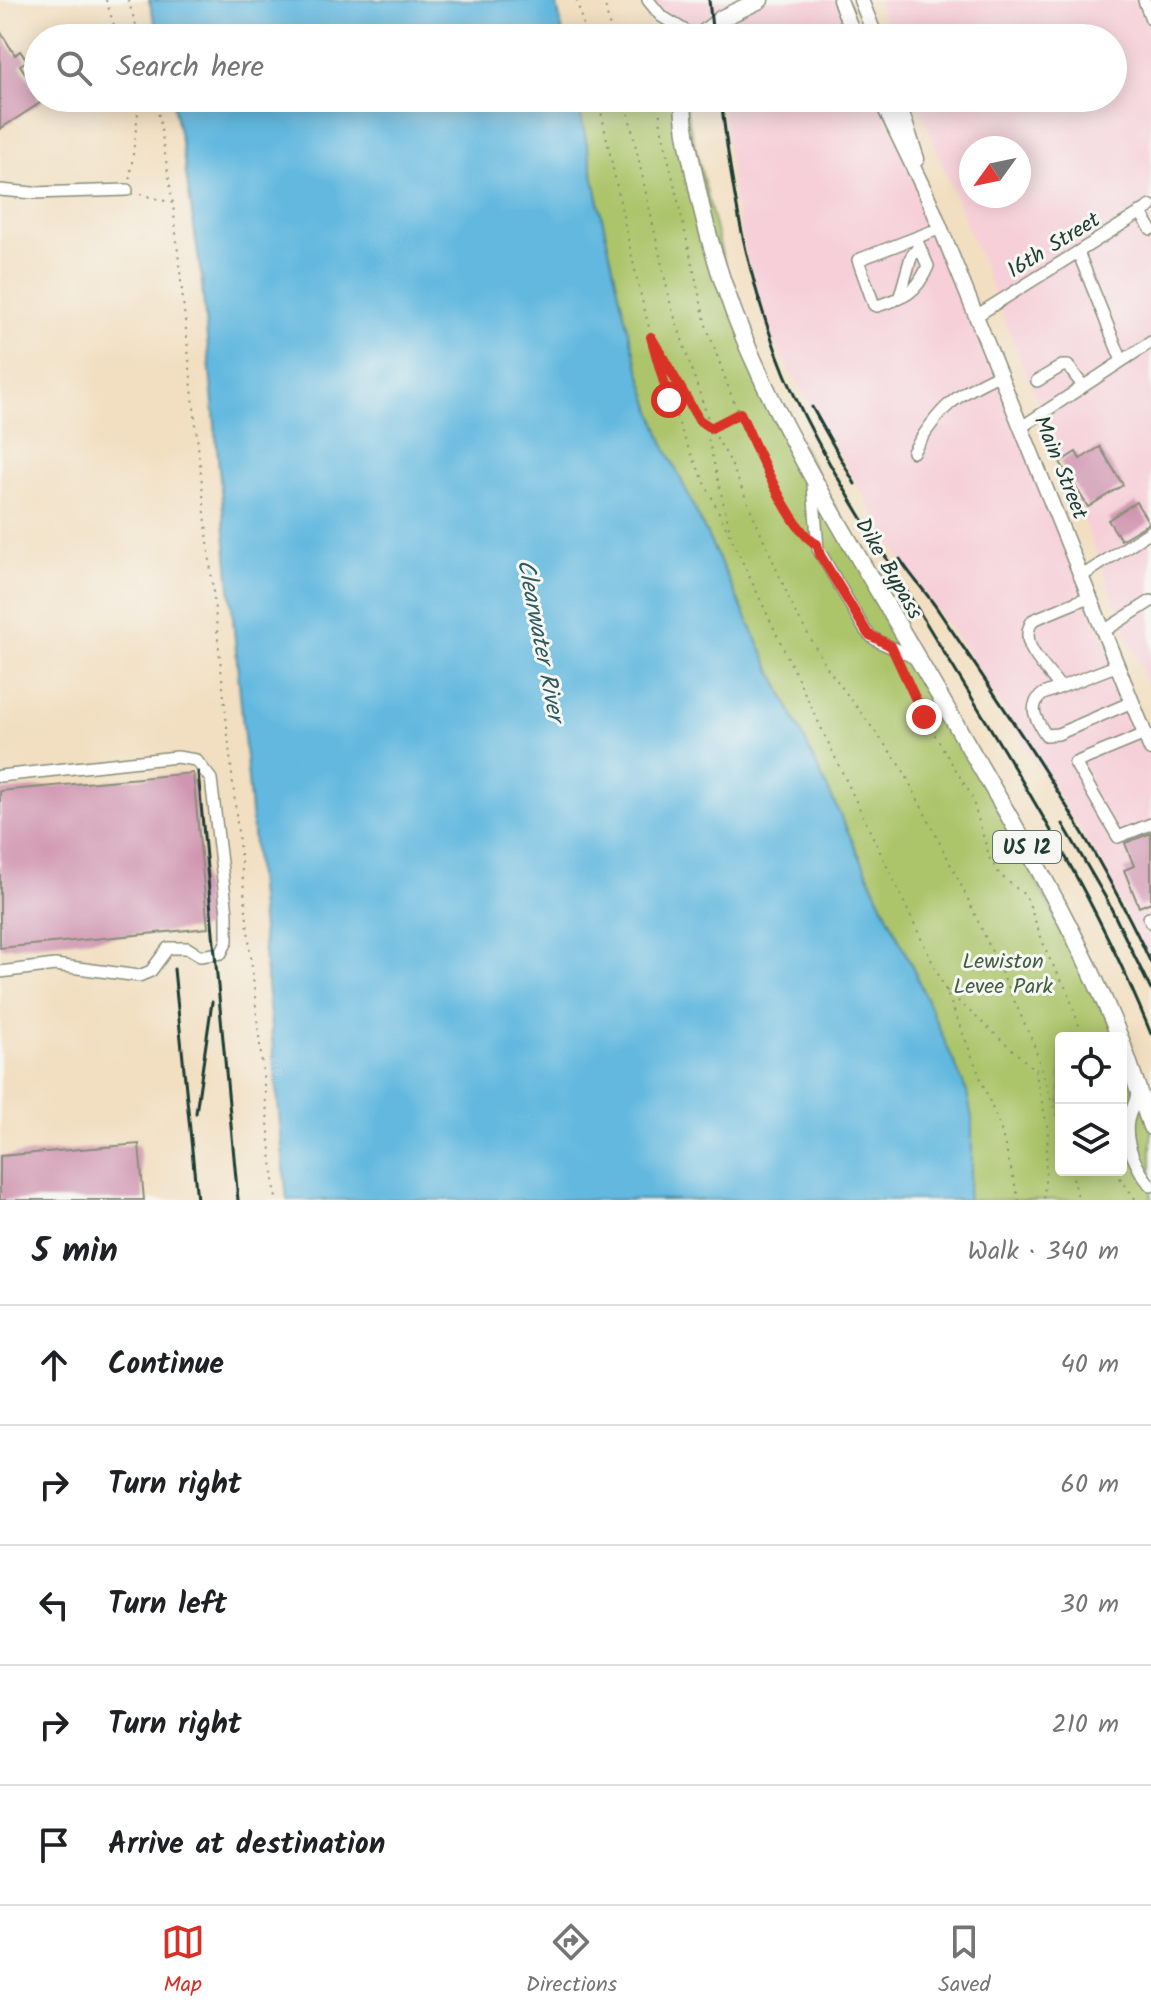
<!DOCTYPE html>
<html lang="en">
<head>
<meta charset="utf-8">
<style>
  body { margin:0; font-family:Kalam,sans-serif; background:#f2f2f2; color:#202124 }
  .controls { position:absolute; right:24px; bottom:24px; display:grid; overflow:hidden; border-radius:8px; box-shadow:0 4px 20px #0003 }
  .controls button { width:72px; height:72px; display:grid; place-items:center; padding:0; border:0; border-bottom:2px solid #e0e0e0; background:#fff; color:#202124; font:40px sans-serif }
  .compass { position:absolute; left:959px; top:136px; width:72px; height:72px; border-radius:50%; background:#fff; box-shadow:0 4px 20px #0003; rotate:237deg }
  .stop { position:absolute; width:24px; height:24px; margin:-18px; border:6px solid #d93025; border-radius:50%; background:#fff }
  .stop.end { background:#d93025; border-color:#fff; box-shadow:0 2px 8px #0008 }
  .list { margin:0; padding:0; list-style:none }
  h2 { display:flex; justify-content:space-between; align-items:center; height:104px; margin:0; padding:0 32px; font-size:34px }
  h2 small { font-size:26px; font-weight:400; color:#757577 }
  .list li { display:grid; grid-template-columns:52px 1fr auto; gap:24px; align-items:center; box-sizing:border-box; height:120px; padding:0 32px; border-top:2px solid #e0e0e0 }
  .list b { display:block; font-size:30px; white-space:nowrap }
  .list em { font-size:26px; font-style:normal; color:#757577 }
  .icon { flex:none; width:44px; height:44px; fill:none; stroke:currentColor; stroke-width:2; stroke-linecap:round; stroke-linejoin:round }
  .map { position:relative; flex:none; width:1151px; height:1200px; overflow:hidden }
  .search { position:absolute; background:#fff; box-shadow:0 4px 20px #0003; left:24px; right:24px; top:24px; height:88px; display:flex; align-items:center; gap:20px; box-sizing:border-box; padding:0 28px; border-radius:44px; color:#757577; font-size:30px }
  .sheet { height:704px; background:#fff }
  nav { display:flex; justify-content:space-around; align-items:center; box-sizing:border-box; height:112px; border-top:2px solid #e0e0e0; background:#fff; font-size:22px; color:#757577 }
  nav a { display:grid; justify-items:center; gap:4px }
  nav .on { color:#d93025 }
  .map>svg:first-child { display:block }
  .built { fill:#f6cfd8; fill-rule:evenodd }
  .green { fill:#acc56b; stroke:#668150; stroke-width:2 }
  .water { fill:#62b8df; stroke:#407a8a; stroke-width:2 }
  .building { fill:#d096b1 }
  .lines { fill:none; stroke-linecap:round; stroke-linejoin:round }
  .minor-casing { stroke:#888e7a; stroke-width:14 }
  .major-casing { stroke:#888e7a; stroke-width:17 }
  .highway-casing { stroke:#888e7a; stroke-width:19 }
  .path { stroke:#888e7a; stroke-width:2; stroke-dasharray:2 6; stroke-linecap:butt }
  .minor { stroke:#fff; stroke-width:11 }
  .major { stroke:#fff; stroke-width:14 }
  .highway { stroke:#fff; stroke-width:16 }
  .rail { stroke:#1f3d34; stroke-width:3 }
  .route { stroke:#d93025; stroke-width:10 }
  .labels { text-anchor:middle; stroke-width:6; stroke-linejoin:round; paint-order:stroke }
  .shield { fill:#f6f6f2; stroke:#60746d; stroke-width:2 }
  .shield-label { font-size:20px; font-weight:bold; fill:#1f3d34 }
  .street-label { font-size:22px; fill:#1f3d34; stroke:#f6f6f2 }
  .park-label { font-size:22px; fill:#425f42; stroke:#f6f6f2 }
  .water-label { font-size:24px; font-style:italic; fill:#305c5f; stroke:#f6f6f2 }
</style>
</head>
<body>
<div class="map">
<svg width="1151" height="1200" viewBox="0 0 1151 1200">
  <rect width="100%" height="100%" fill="#f6f6f2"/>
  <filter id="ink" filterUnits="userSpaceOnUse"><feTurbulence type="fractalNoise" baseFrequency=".0125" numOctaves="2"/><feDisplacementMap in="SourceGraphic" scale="16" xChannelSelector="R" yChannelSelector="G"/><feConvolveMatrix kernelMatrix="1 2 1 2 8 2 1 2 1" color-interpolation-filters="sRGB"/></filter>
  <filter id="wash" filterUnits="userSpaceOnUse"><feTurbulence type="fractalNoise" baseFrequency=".006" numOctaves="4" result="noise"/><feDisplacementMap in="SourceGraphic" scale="32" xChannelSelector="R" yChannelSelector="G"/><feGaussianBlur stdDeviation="1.8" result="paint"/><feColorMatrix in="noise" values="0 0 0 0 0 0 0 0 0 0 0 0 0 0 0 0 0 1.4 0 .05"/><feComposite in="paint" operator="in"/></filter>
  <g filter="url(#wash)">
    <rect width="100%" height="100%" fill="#f2dfc1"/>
    <!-- built -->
    <path class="built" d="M648,0h192l15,38h-141l-2,-12 -14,12z
      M877,0h274v695l-104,-269 -131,-328h197v-60h-221zM971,148h48v48h-48z
      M721,98h159l271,651v215l-52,-104 -135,-212 -56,-76 -138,-236 -23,-76 -12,-55z"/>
    <!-- green -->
    <path class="green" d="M577,98h106l60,241 177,324 200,375h-59v132h60v-130l30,87v73h-184l5,-36 -56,-189 -253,-533c-41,-111 -61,-229 -86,-344z"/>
    <!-- water -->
    <path class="water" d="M149,0h407l8,38h-405z
      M172,98h405c25,115 45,233 86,344l253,533 51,117 5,26v46l-5,36h-680l-86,-926 -19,-127z"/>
    <g id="blocks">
      <!-- building -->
      <path class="building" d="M0,31l15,24 5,-4 7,10 -7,4 18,28v5l5,3 -43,28z
        M1100,447l23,38 -35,22 -28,-45 16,-10 4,7z
        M1136,502l13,21 -28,17 -13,-20z
        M193,773l15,155 -208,20v-157z
        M1151,833v69l-12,5 -15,-37 10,-4 -9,-23z
        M139,1144l5,56h-144v-44z"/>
    </g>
  </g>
  <g filter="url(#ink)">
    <use href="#blocks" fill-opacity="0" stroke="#888e7a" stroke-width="2"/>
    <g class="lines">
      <!-- minor casing -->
      <g class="minor-casing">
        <path id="minor" d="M648,0l13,16 36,22
          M1144,0l7,19
          M0,190l33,3 94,-3
          M1140,212l11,17
          M916,239l12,27c-12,28 -23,31 -51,40l-3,-1 -16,-45 83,-32
          M1078,252l44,109
          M900,296l11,-39 7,-9
          M976,316l175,-110
          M1037,381l25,-15h6l15,20
          M1023,426l128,-84
          M913,452c26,-44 41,-57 88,-78
          M813,486l5,63 47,81c12,16 36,18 52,30
          M1082,576l69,-45
          M1104,631l47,-30
          M1118,665l-75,29c-16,12 -7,26 3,41l12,-1 74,-32
          M1060,687c-14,-20 -44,-43 -27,-67l58,-24
          M1145,734l-70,29 43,74 33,-13
          M0,776l177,-19 19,3 15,19 16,134v28l-6,12 -21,3 -13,-8h-19l-17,23 -12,5 -84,-11 -55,7
          M1149,918l2,4
          M1137,1091c0,11 -7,19 -9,30 -4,22 9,49 23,65"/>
      </g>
      <!-- major casing -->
      <g class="major-casing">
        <path id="major" d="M840,0l15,38
          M861,0l15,38
          M880,98l50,104 221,547
          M897,98l20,61"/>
      </g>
      <!-- highway casing -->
      <g class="highway-casing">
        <path id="highway" d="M698,38l24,-20 38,-18
          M683,98c0,30 8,60 14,89 30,146 96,258 170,385 41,69 81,139 121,208 49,84 96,168 132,258
          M1121,1040l30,87"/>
      </g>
      <!-- path -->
      <path class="path" d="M106,0l12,38
        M128,0l12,38
        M577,0l9,38
        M604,0l8,38
        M156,98l17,106 103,996
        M598,98c26,117 45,236 89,347l260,548 54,137 18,70
        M625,98l46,208 40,122 18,31 66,153 33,57 73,97 65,129 67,147 28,90
        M658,98l3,28 45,199 27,75 61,122 11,15
        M130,179l8,-67 -3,-14
        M140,194l32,9
        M652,340l47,80 11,7
        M731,535l-23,-97 3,-10 27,-14
        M899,663l25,54 47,78 19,64 10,16 26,21 22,60 20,36 15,46
        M946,990l89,80 6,-2
        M1035,1070l13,60 -4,70
        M1071,1170l8,30
        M1118,1170l2,8 16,22"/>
      <!-- minor -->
      <use href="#minor" class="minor"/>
      <!-- major -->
      <use href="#major" class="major"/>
      <!-- highway -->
      <use href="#highway" class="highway"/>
      <!-- rail -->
      <path class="rail" d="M709,0l4,38
        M721,98c11,97 27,185 64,276 31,74 76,142 118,211 88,146 184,290 248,449
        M812,407l43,77
        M900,559c12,19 28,35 40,54 76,112 154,226 211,350
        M198,772l40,428
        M1063,824l44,76 44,90
        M174,969l23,231
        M196,1113l16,-111"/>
    </g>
  </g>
  <g class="lines" filter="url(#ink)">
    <!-- route -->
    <path class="route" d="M669,400l-18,-63 48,83 12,8 29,-15c14,29 51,120 77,131l3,11 48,79 23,12 33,71"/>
  </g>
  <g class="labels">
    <!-- shield labels -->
    <rect class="shield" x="993" y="831" width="68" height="32" rx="6"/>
    <g class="shield-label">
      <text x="1027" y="854">US 12</text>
    </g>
    <!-- street labels -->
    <g class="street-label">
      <text transform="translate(1053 244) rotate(-32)" y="8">16th Street</text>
      <text transform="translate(1062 467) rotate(68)" y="8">Main Street</text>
      <text transform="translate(890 568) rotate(60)" y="8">Dike Bypass</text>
    </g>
    <!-- park labels -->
    <g class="park-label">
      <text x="1003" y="968">Lewiston<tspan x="1003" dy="25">Levee Park</tspan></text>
    </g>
    <!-- water labels -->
    <g class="water-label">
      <text transform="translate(541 640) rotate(79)" y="8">Clearwater River</text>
    </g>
  </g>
</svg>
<div class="controls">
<button><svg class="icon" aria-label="locate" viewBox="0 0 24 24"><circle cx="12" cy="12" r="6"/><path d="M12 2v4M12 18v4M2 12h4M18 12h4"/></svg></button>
<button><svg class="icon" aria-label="layers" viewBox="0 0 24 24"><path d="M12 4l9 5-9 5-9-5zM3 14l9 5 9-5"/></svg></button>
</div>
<svg class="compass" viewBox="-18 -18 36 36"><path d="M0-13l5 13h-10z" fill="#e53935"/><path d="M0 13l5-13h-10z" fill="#757577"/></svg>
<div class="stop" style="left:669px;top:400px"></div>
<div class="stop end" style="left:924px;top:717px"></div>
<div class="search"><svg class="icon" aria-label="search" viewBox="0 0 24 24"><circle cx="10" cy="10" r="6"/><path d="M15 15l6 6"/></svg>Search here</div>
</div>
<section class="sheet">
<h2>5 min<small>Walk · 340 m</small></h2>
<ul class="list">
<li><svg class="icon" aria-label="ahead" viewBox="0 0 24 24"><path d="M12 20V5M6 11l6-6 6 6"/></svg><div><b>Continue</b></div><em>40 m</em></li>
<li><svg class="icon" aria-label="right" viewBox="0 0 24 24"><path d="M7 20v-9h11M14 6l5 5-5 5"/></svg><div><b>Turn right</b></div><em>60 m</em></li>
<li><svg class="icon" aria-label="left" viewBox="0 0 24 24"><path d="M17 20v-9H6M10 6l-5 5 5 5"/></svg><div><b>Turn left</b></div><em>30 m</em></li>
<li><svg class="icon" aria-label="right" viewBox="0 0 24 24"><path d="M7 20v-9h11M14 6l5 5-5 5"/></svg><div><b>Turn right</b></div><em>210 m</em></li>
<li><svg class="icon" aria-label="arrive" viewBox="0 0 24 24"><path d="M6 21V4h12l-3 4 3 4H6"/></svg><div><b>Arrive at destination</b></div></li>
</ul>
</section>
<nav>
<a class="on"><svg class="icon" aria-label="map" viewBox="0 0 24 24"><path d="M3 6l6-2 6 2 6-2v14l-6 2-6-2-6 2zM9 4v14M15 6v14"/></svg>Map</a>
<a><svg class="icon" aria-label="directions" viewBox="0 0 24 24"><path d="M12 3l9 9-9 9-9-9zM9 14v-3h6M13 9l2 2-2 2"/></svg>Directions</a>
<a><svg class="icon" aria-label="saved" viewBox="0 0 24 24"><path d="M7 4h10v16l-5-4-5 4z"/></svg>Saved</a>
</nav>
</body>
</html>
